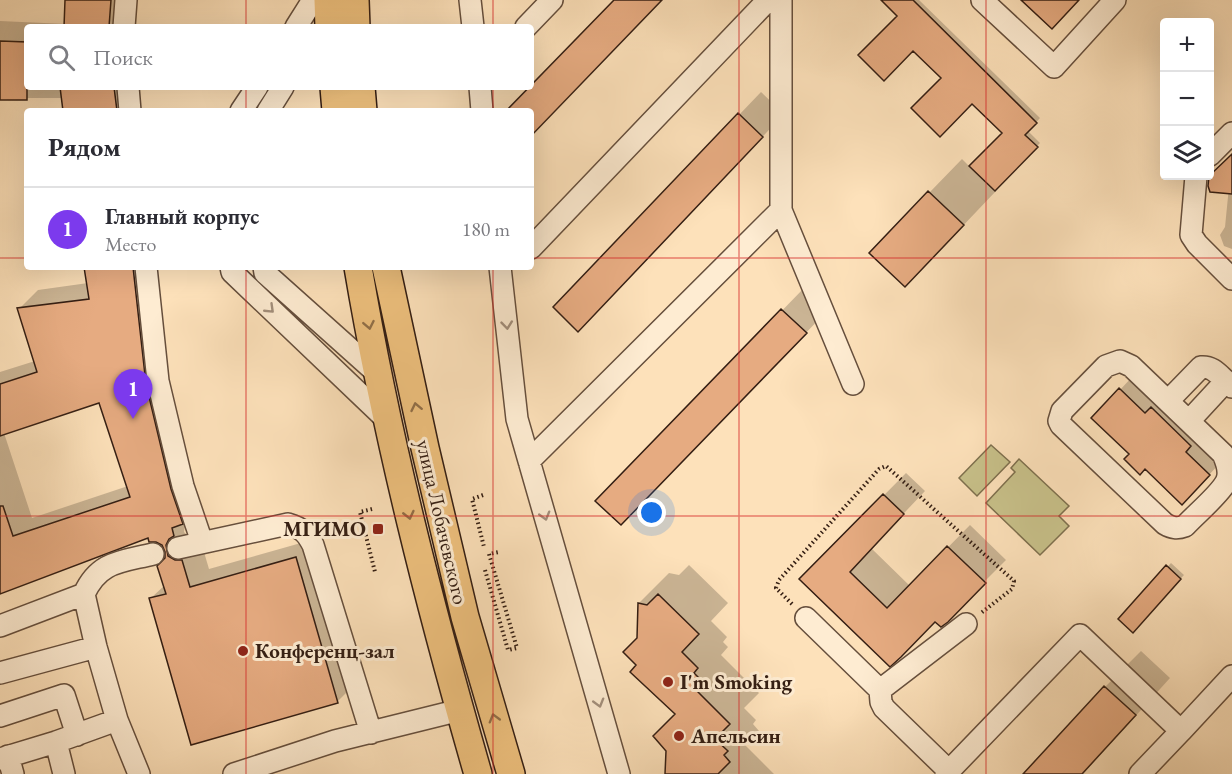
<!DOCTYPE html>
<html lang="ru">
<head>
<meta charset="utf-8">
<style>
  body { margin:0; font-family:"EB Garamond",serif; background:#f7f7f7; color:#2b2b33 }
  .controls { position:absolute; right:18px; top:18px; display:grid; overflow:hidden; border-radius:6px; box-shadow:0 6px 24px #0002 }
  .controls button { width:54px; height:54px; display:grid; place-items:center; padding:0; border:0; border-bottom:2px solid #e1e1e2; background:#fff; color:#2b2b33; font:30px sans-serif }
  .you { position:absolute; left:652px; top:513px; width:21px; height:21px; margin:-15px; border:4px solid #fff; border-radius:50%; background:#1a73e8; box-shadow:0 0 0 9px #1a73e833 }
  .badge { display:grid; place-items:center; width:39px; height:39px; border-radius:50%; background:#7c3aed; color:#fff; font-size:20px; font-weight:700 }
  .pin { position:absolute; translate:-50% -50px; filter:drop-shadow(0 2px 3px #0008) }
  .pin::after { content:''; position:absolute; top:32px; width:21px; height:18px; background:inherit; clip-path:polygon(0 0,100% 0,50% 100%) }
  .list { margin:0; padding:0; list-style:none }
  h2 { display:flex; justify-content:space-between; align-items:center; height:78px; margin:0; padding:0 24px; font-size:26px }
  h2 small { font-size:20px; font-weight:400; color:#7c7c81 }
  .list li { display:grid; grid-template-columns:39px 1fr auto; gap:18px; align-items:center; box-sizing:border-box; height:84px; padding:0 24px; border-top:2px solid #e1e1e2 }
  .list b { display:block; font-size:22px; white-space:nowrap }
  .list p { margin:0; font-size:20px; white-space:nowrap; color:#7c7c81 }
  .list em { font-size:20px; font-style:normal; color:#7c7c81 }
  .icon { flex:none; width:33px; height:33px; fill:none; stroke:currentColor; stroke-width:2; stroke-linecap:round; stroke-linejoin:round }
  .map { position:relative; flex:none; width:1232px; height:774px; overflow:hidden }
  .search { position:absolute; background:#fff; box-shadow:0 6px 24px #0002; left:24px; top:24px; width:510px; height:66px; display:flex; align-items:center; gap:15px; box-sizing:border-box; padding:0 21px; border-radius:6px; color:#7c7c81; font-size:22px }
  .panel { position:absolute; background:#fff; box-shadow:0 6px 24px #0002; left:24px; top:108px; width:510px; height:162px; border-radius:6px }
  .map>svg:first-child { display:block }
  .green { fill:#c8c18a; stroke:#7e704e; stroke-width:1.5 }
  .shadow { fill:#0003; fill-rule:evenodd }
  .building { fill:#e6ab81; stroke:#341e13; stroke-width:1.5 }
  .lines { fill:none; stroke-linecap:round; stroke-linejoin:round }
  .minor-casing { stroke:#664f3d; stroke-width:24 }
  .major-casing { stroke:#341e13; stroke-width:30 }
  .path { stroke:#341e13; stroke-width:4; stroke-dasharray:1.5 3; stroke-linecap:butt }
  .minor { stroke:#feecd2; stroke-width:21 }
  .major { stroke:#eec07d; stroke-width:27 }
  .oneway { stroke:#a38f7c }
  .oneway2 { stroke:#916f48 }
  .grid { fill:none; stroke:#d62828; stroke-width:1.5; stroke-opacity:0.55 }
  .poi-dot { fill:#8f2418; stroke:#feecd2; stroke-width:2 }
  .labels { text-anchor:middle; stroke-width:6; stroke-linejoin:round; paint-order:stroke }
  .street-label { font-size:21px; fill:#341e13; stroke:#feecd2 }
  .poi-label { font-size:21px; font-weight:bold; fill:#341e13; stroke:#feecd2; text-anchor:start }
</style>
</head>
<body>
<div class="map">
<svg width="1232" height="774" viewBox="0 0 1232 774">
  <rect width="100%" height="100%" fill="#fde1ba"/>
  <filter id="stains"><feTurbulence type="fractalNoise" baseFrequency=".00333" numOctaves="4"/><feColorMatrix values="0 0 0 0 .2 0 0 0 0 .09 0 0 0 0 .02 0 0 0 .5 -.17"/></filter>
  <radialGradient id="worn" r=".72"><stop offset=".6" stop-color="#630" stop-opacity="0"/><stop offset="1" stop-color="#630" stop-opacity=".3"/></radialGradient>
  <!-- green -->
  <path class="green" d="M991,445l19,17 -33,34 -18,-18z
    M1019,459l50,47 -10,10 10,10 -29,29 -54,-52 29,-31 -4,-4z"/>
  <!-- shadow -->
  <path class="shadow" d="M67,0h61v27h-101v60h108l3,24h-73l-2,-13h-63v-77l66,3z
    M883,0h36l121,118 -12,13 12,12 -46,47 2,1 -58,61 -9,-59 33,-34 8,8 34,-34 -32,-31 -29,-24 -44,-62z
    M761,92l23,22 -184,194 -45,-1z
    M1232,156v93l-8,-3 -4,-11 5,-8z
    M86,267h68l10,96 25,106 12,35 -16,20 -1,8 9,9 8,1 8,27 106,-30 41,144 -19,19 -186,-104 14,-13 2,-34 -4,-7 -15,-8 -148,57v-221l35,-11 -16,-52 19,-19 50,-7zM100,401l28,85 -96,32 -28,-85z
    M804,288l24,22 -185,191h-46z
    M1132,377l89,85 -27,29 -63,-37 -37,-36z
    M906,473l19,18 -54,57 39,38 60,-61 36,35 -65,65 -5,-5 -36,36 -99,-77z
    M1171,563l13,12 -51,56 -13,-12z
    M689,565l39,38 -17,18 16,16 -4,5 5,5 -7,8 38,38 -15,15 12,12 -3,4 6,7 -14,14 29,29h-107l10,-60 -39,-49 1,-62 30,-30 10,2z
    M1141,651l29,27 -87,96h-58l80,-87z"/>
  <!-- building -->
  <path class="building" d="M65,0h46l-2,27h-45z
    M614,0h48l-131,136v-25h-25z
    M881,0h32l124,123 -12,12 13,12 -43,44 -26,-25 33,-33 -30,-29 -32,33 -29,-29 30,-30 -28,-27 -29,30 -26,-26 39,-39z
    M1021,0h58l-27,29z
    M0,41l27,1v58h-27z
    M60,87h54l3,24h-54z
    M738,113l25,24 -185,195 -25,-25z
    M1232,154v40l-22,-2 -2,-6 1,-10z
    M928,191l36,34 -59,62 -36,-34z
    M84,267h49l13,117 25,105 12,35 -11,4 2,8 -5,3 -3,6 2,11 7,4h7l8,27 106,-30 42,146 -147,42 -42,-147 17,-4 -9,-28 8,-8v-6l-3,-7 -6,-3h-7l-1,-4 -148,56v-88h3l10,30 117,-39 -31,-94 -99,33v-52l37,-12 -20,-64 72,-9z
    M781,309l26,24 -186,192 -26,-24z
    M1119,388l26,25 6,-6 40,39 -5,6 24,23 -28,30 -37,-36 -5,6 -16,-16 5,-5 -38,-36z
    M883,494l21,20 -54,58 37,36 60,-62 39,37 -38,39 -7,5 -6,-5 -34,35 -11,10 -91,-88z
    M1166,565l15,14 -48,54 -15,-14z
    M658,594l41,40 -17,18 16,16 -4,5 5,5 -7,8 38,38 -15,15 13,12 -4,4 6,7 -12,12h-53l1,-23 -13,-15 22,-22 -45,-42 6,-7 -13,-13 14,-14 1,-35 9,2z
    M1104,686l32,29 -54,59h-59z"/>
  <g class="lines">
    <!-- minor casing -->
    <g class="minor-casing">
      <path id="minor" d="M470,0l3,27
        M781,0v210l72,174
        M982,0l72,67 61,-67
        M124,27l2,-27
        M296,27l17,-27
        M526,27l26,-27
        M128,87l2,24
        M480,87l2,24
        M241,111l16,-24
        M268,111l15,-24
        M1210,155l22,-22
        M1196,176l-5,59 6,9 35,35
        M531,248l237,-248
        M146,267l12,114 25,105 19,56
        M231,267l1,5 154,147
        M264,267l1,6 113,101
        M500,267l17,152 102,355
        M1120,361l11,5 92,88c4,9 8,19 3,28 -6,12 -31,33 -41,44 -8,3 -13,2 -20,-2l-104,-99 -2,-4 3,-10 44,-45z
        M1168,401l33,-34c11,-1 17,7 25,14
        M1189,421l37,-40 6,6
        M529,461l252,-251
        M178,548l110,-24c14,4 19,9 25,21l58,188
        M84,594c15,-33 37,-32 69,-40
        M806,618l74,72 1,12 3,6 65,63
        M0,626l84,-32 12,53 21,73 22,54
        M0,673l96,-26
        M880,690l86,-66
        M0,716l64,-21 13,40
        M1181,731l51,-55
        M56,742l8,32
        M8,756l5,18
        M0,759l56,-17 61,-22
        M234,774l101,-33 125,-31
        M946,774l134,-139 101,96 -41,43"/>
    </g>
    <!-- major casing -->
    <g class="major-casing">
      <path id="major" d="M328,0l1,27
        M355,0l1,27
        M334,87l2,24
        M361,87l2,24
        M358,267c29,172 72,340 120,507
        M386,267l39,181 40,169 46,157"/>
    </g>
    <!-- path -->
    <path class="path" d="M483,495l-11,4 12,48
      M372,509l-12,3 15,60
      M485,570l23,80 9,-2 -28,-94 10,-2
      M792,604l-16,-16 3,-8 100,-111 7,-3 128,115 -2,8 -31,24"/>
    <!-- minor -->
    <use href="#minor" class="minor"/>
    <!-- major -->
    <use href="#major" class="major"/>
  </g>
  <!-- one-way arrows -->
  <defs><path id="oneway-chevron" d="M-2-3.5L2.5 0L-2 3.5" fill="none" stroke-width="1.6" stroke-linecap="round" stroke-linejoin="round" transform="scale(1.5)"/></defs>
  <g class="oneway">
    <use href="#oneway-chevron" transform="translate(270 309) rotate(44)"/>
    <use href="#oneway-chevron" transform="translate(507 325) rotate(84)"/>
    <use href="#oneway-chevron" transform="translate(545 516) rotate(74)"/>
    <use href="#oneway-chevron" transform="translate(599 703) rotate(74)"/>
  </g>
  <g class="oneway2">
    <use href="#oneway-chevron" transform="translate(369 325) rotate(79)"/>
    <use href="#oneway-chevron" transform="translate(416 407) rotate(-102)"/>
    <use href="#oneway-chevron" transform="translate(409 515) rotate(77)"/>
    <use href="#oneway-chevron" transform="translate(494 718) rotate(-106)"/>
  </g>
  <!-- grid -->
  <path class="grid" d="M246,0v27M493,0v27M739,0v774M986,0v774M246,87v24M493,87v24M0,258h27M531,258h701M246,267v507M493,267v507M0,516h1232"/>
  <!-- markers -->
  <g class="poi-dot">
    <rect x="372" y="523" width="12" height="12" rx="3"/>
    <circle cx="243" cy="651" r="6"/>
    <circle cx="668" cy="682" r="6"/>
    <circle cx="679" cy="736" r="6"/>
  </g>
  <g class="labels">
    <!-- street labels -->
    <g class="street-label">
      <text transform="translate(442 522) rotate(77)" y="7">улица Лобачевского</text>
    </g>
    <!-- poi labels -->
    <g class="poi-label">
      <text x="366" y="536" text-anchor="end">МГИМО</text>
      <text x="255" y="658">Конференц-зал</text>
      <text x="680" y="689">I'm Smoking</text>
      <text x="691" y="743">Апельсин</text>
    </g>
  </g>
  <rect width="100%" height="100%" filter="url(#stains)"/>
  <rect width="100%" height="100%" fill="url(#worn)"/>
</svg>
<div class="controls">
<button>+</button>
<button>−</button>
<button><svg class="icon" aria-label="layers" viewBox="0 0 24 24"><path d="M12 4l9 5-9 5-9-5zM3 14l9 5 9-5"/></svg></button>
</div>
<div class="you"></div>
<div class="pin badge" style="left:133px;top:419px">1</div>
<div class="search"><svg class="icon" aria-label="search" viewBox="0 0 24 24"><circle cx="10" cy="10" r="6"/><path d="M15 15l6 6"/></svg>Поиск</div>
<section class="panel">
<h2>Рядом<small></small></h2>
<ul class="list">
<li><span class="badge">1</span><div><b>Главный корпус</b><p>Место</p></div><em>180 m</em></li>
</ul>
</section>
</div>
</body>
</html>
